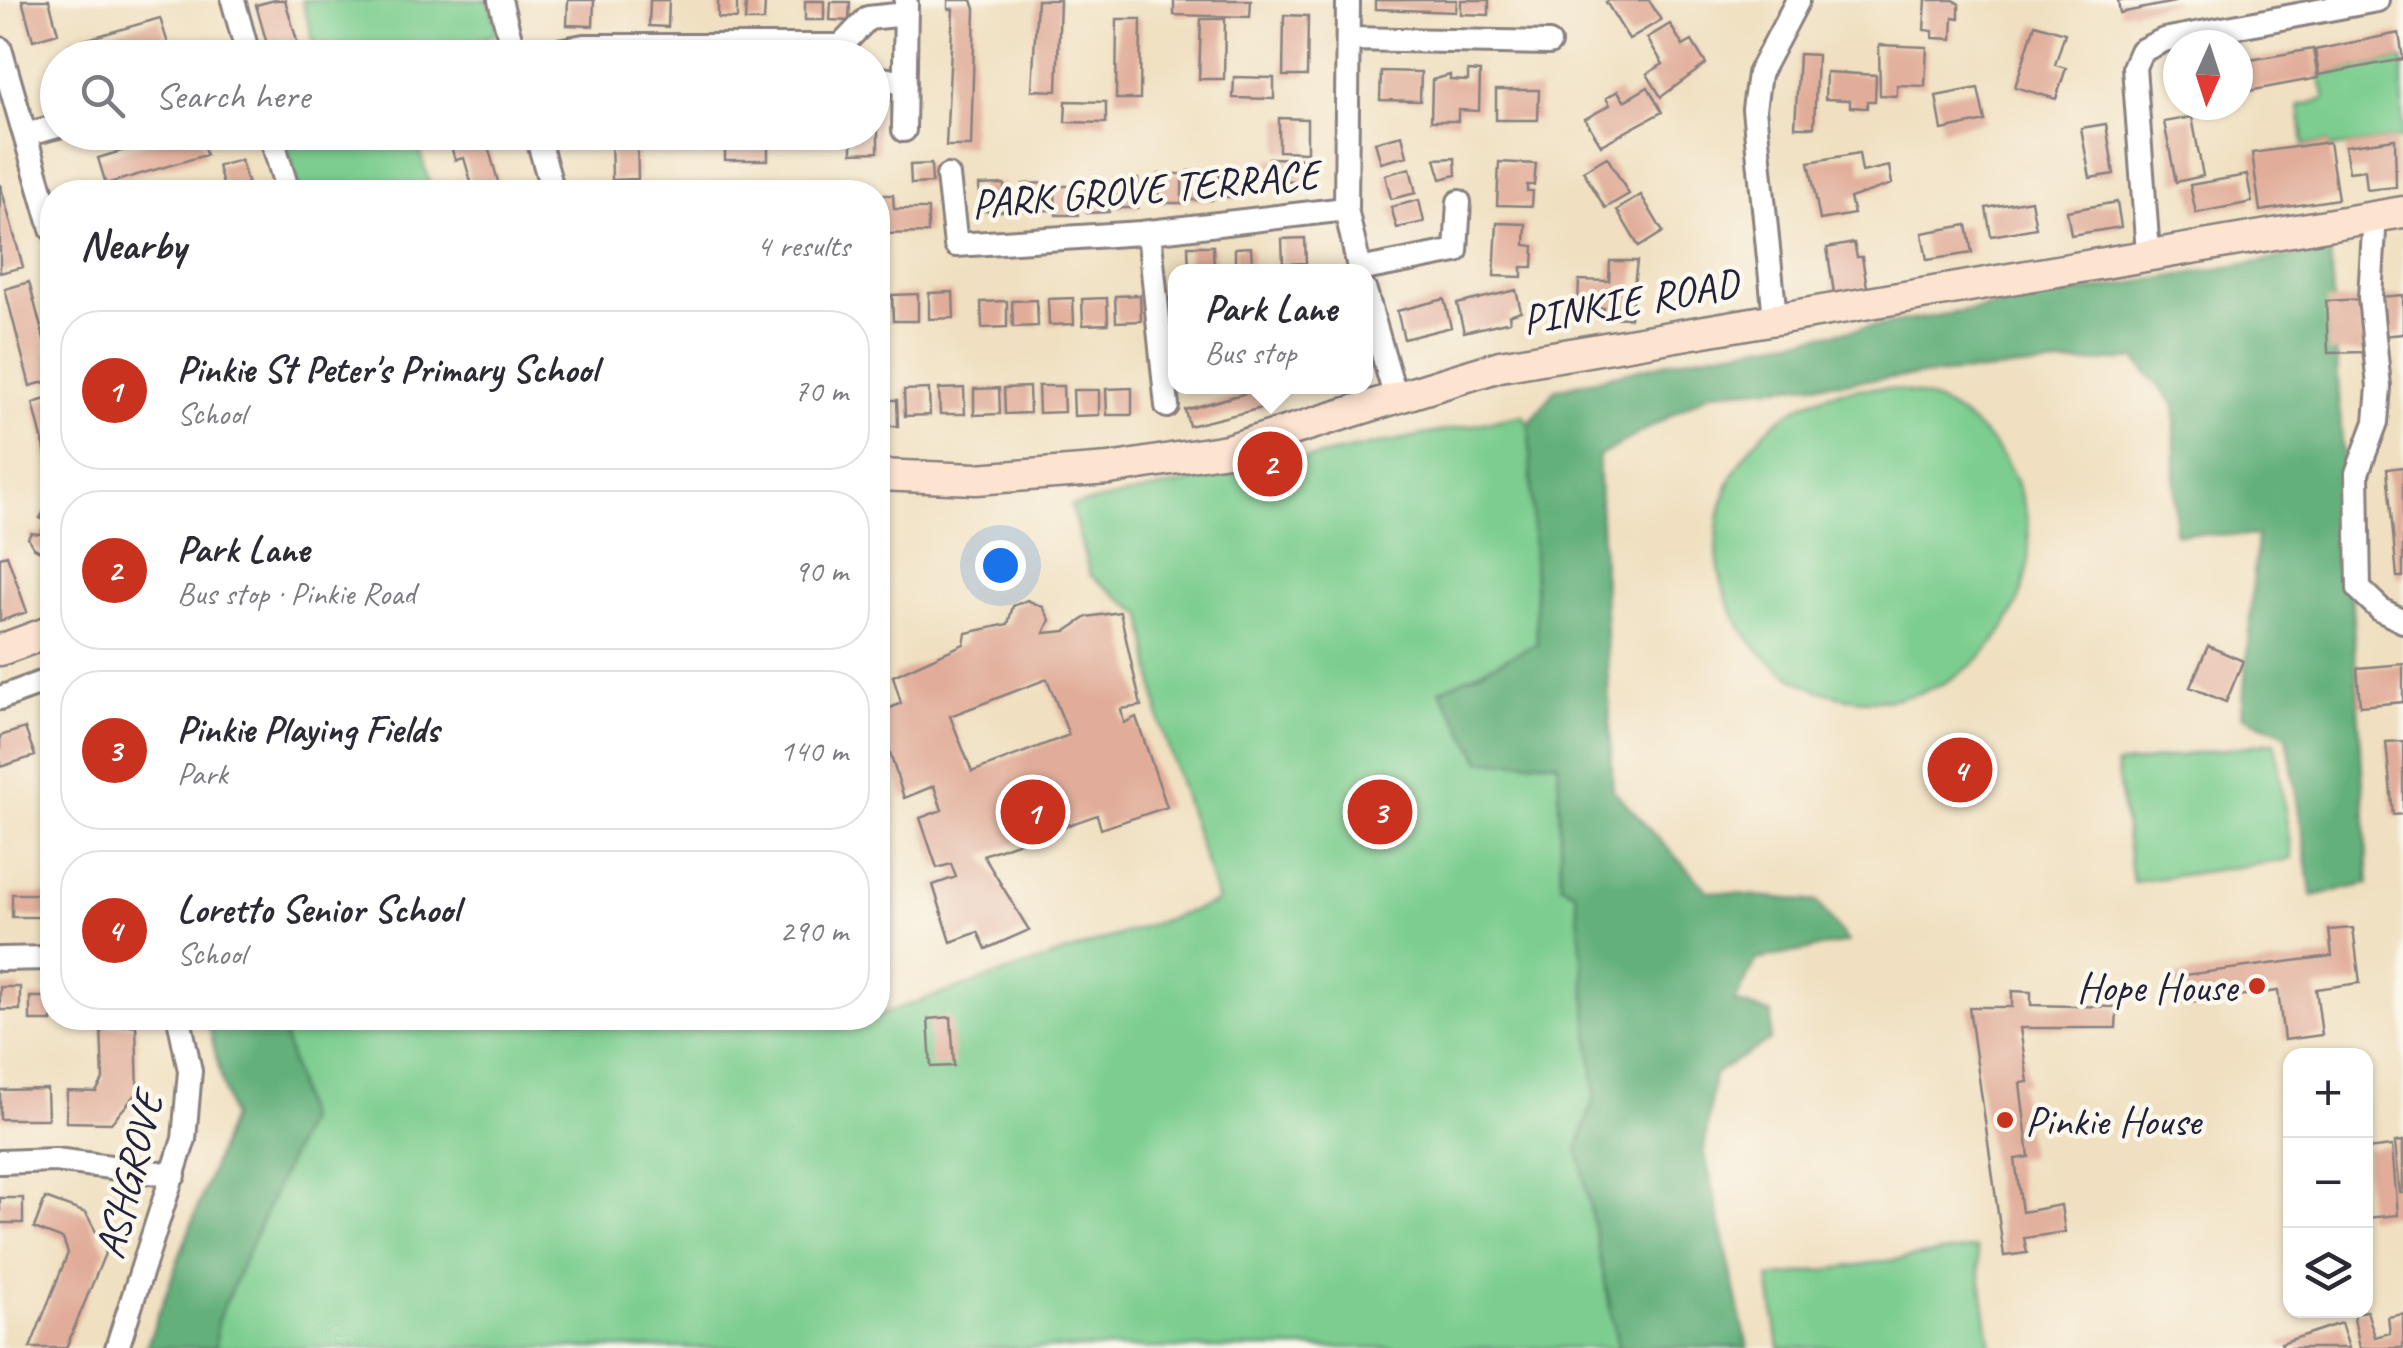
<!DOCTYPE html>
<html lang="en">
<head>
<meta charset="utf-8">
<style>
  body { margin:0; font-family:Caveat,sans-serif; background:#f7f7f7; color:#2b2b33 }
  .controls { position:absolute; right:30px; bottom:30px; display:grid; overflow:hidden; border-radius:20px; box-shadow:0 2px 8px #0004 }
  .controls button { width:90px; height:90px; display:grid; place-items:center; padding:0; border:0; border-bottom:2px solid #e1e1e2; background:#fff; color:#2b2b33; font:50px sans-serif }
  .compass { position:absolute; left:2163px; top:30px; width:90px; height:90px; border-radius:50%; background:#fff; box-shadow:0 2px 8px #0004; rotate:183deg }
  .you { position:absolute; left:1000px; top:565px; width:35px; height:35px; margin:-25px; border:8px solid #fff; border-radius:50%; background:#1a73e8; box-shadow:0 0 0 15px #1a73e833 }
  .badge { display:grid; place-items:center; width:65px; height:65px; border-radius:50%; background:#c8321e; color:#fff; font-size:32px; font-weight:700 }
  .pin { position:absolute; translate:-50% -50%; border:5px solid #fff; box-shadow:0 2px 10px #0006 }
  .popup { position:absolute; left:1168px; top:264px; width:205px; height:130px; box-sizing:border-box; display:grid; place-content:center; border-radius:20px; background:#fff; filter:drop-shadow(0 2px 8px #0005); font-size:32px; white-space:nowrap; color:#7c7c81 }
  .popup b { font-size:38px; color:#2b2b33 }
  .popup::after { content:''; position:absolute; left:50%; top:100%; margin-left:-20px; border:20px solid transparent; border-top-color:#fff }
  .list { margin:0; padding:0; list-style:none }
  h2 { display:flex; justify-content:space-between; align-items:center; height:130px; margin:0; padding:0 40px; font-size:42px }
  h2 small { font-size:32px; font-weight:400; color:#7c7c81 }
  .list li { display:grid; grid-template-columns:65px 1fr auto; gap:30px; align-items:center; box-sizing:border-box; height:160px; margin:0 20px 20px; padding:0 20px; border:2px solid #e1e1e2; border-radius:40px }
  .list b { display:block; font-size:38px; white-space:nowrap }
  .list p { margin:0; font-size:32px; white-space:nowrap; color:#7c7c81 }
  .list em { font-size:32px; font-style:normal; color:#7c7c81 }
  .icon { flex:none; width:55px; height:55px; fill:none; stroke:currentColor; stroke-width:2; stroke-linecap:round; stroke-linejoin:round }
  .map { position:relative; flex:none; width:2403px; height:1348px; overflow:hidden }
  .search { position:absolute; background:#fff; box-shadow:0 2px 8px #0004; left:40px; top:40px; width:850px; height:110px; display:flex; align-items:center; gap:25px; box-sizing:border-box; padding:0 35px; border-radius:55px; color:#7c7c81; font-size:38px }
  .panel { position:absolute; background:#fff; box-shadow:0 2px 8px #0004; left:40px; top:180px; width:850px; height:850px; border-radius:40px }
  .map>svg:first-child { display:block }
  .green { fill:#7bcd8f; stroke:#4e7865; stroke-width:2.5 }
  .forest { fill:#64b07a; stroke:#43695a; stroke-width:2.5 }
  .building { fill:#e1ad9a; fill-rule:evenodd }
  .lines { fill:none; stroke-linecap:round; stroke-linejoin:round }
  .minor-casing { stroke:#89817e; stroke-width:28 }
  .secondary-casing { stroke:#89817e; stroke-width:35 }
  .minor { stroke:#fff; stroke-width:22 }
  .secondary { stroke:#fde4d1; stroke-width:30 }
  .poi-dot { fill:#c8321e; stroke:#fbf7ec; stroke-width:4 }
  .labels { text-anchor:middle; stroke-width:9; stroke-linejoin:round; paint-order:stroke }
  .street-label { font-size:42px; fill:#22223b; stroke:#fbf7ec }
  .poi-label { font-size:42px; fill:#22223b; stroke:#fbf7ec; text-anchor:end }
</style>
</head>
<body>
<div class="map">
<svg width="2403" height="1348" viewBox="0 0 2403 1348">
  <rect width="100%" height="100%" fill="#fbf7ec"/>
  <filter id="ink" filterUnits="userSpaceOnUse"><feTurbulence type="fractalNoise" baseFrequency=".01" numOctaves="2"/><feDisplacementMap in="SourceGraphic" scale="20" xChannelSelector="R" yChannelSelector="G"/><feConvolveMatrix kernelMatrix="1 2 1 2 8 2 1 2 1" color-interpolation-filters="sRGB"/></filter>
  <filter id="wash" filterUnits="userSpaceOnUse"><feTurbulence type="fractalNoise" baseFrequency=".0048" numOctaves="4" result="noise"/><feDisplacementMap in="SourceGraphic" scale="40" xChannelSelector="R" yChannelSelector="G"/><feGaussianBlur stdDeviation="2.25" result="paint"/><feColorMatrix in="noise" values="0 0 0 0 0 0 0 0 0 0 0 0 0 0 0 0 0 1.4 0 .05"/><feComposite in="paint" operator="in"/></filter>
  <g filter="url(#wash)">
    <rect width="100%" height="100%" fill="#f0e0c1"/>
    <!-- green -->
    <path class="green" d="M302,0h187l9,34 -83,23h-97z
      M2403,59v79l-73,10 -2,-6 -24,3 -5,-39 26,-7 -6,-24z
      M283,133h131l18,59h-133z
      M1717 544a156 156 0 1 1 312 0a156 156 0 1 1-312 0Z
      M1523,415l16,26 92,907h-1485l85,-231 -24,-99h639l2,7 370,-123 -58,-180 -17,-107 -53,-40 -19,-69z
      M2275,742l17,117 -159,23 -17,-117z
      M1976,1248l15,100h-212l-10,-70z"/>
    <!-- forest -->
    <path class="forest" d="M2330,250l39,634 -57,12 -25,-161 -45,-20 15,-179 -82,-3v-128l-40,-46 -423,33 -114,65 15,333 95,101 109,11 31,40 -92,18 -21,42 37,12 -2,26 -56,34 -10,76 44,198h-130l-40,-201 17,-52 -19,-202 -15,-8 -3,-123 -77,-1 -41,-71 97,-46 -8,-220 27,-35 129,-31z
      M207,1018h73l26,102 -89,202 -1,26h-70l85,-231z"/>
    <g id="blocks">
      <!-- building -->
      <path class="building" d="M22,0h27l9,33 -25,7z
        M275,0h10l17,58h-31l-15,-53z
        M568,0h26l-1,26 -26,-1z
        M650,0h19l-1,27 -19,-1z
        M718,0h19v19l-19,-1z
        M948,0h24l3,9 -4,137h-25l7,-137h-5z
        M1037,0h23l-3,91 -25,-1z
        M1174,0h77l-1,17 -76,-2z
        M1375,0h82l-1,12 -81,-3z
        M1461,0h28v15l-28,-1z
        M1609,0h40l12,20 -32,19 -23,-37z
        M1926,0h28l5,4v14l-6,-1 -1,22 -19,-1v-7l-9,-1z
        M2118,0h55l1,2 -54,11z
        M805,1h19v19h-19z
        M746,2h19l-1,19h-19z
        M831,2h19l-1,19 -19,-1z
        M1284,15l24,1 -1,60h-24z
        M160,18l9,29 -36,11h-59l-4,-14z
        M1117,19h24l-1,80h-24z
        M1201,19h24l-1,60h-25z
        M1670,24l13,22 9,-5 14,23 -45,33 -14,-23 16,-10 -16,-26z
        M2035,24l30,9 -10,32 11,3 -10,31 -41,-12z
        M2399,33l4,26 -84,16 -4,-25z
        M1879,45l48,2 -2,39 -28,-1v11l-17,-1z
        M2313,49l5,29 -80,15v-31z
        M1799,54l18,1 -3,72h-19z
        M1381,71l40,1 -1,29 -40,-1z
        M1468,71l12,1 -1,39 -21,-1v11h-27l1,-41 18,-5v5l18,1z
        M1826,72l50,3 -1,26h-8v7l-17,-1v-7l-25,-1z
        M1234,77l40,1v21l-41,-1z
        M872,82h6v70l-26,1v-21h20z
        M1648,87l14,25 -61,33 -16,-26 25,-14 -4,-7 12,-7 6,10z
        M1978,88l7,33 -43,9 -6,-34z
        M1496,90h43l-1,30h-42z
        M1066,101l40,1v21l-41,-1z
        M2192,117l11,59 -27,6 -12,-60z
        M1279,118l28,1v33l-28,-1z
        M2106,124l8,50 -24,4 -9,-50z
        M184,132h16l6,23 -100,29 -8,-26z
        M472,132h12l17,60h-27l-10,-34 -9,2 -6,-21z
        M611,132h26l1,47 -26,1z
        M1402,135l5,21 -26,7 -6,-21z
        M725,137h43v23h-43z
        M2395,139l1,48 -29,3 -2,-20 -16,2 -4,-26z
        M2329,142l9,57 -78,12 -8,-58z
        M1859,153l3,19 27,-6 3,18 -42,14 4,16 -34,6 -11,-58z
        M1607,157l22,37 -24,14 -22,-37z
        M1269,158l38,1 -1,23 -37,-1z
        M1455,158l1,17 -15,4 -6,-20z
        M241,160l9,32h-25l-7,-26z
        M1499,162l37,2 -2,21h-7v6h6l-1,15 -35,-1z
        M931,164l1,19 -21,1 -1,-19z
        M1219,168h22l1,29h-23z
        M1410,168l6,25 -25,6 -6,-24z
        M1189,171h23v29h-22z
        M1159,174h23v29h-23z
        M2247,175l5,27 -56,11 -6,-28z
        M1115,179h23v29h-22z
        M1049,183l1,27 -26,1 -1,-27z
        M1086,183h23v29l-22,1z
        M0,184l23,83 -23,6z
        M1004,184l1,27h-26v-26z
        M1055,186h22l1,29h-22z
        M880,195h13l1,14h34v24l-50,1z
        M1641,195l22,37 -24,15 -22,-37z
        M1419,200l5,22 -27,6 -6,-21z
        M2031,200l5,28 -45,8 -5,-28z
        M2117,202l4,25 -50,8 -4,-24z
        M1497,223l29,1 -1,21 9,1 -1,21h-11v10l-28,-1z
        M1967,225l5,28 -45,7 -5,-27z
        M1305,238l1,25 -23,1 -1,-25z
        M1854,243l3,14h5l5,30 -33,6 -7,-45z
        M1188,246h25l1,24 -25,1z
        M1251,247l1,16 -17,1v-16z
        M1610,261h27l-7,57 -27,-1 1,-9 -26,-1 1,-27 30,1z
        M29,282l23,88v10l-22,6 -25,-97z
        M1516,290l5,21 -12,4 1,6 -46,11 -7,-28z
        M953,292l1,26 -25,1v-26z
        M918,294v27h-25l-1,-26z
        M1140,295l1,26 -25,1 -1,-26z
        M2403,295v39l-21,2 -3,-39z
        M1073,298l1,26 -25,1 -1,-26z
        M1107,298l1,26 -25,1 -1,-26z
        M1444,299l7,28 -47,12 -7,-28z
        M2362,299l2,53 -36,1 -2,-52z
        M1037,300l1,26 -25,1 -1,-26z
        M1007,301v26l-25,1 -1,-26z
        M1038,386h25l1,26 -25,1z
        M1271,386l3,19 -85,21 -4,-16z
        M1029,387l1,26 -25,1 -1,-26z
        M964,388l1,26h-25l-1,-25z
        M999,388l1,26 -26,1v-26z
        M1132,388v27h-25l-1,-26z
        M929,389l1,26 -25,1 -1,-26z
        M1073,390h26v25l-25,1z
        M52,397v76h-1l-18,-70z
        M878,400h19l1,26h-20z
        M2403,467v110h-6l-10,-108z
        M50,502l2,2v54l-19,-11 -5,-9 3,-5 9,1 7,-12 -7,-4z
        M7,555l20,57 -27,9v-64z
        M1027,600l16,7 7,13 -6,13 22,-2 21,-14 33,-5 21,94 -20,3 3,14 12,-6 31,90 -66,22 -4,-14 -114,40 46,75 -43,19 -8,-17 -27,10 -18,-57 23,-8 -5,-13 -14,4 -17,-50 22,-8 -8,-24 -30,12 -26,-84 23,-11 -8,-27 71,-32 2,-11 42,-9 5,-18zM1047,679l22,56 -97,37 -22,-56z
        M2208,646l35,15 -17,41 -36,-15z
        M2403,664v38l-43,4 -3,-38z
        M25,728l10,28 -35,11v-31z
        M2403,741v73l-10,1 -7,-73z
        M12,894h40v23h-40z
        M2353,928l7,55 -44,6 6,46 -38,5 -6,-49 -99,12 -3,-27 156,-20 -3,-26z
        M0,987h20v23h-20z
        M2012,991l19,1v13l86,2 -1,21h-96l8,54 -8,1 9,74 -14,2 7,53 39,-7 4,27 -41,6 3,15 -23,3 -35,-249h43z
        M30,997h22v24h-22z
        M951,1017l3,49 -23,1 -3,-48z
        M136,1025l2,67 -27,31 -45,-1 1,-31 29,1 7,-12 -2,-53z
        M47,1089l1,30h-48v-29z
        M2403,1141v52h-3l-5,-51z
        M2392,1146l6,69 -32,3v-69z
        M0,1198h23v25h-23z
        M45,1198l41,15 20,38 -40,97h-36l38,-95 -5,-14 -29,-11z
        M2367,1311l8,26 15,-4 -2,-16 15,-3v34h-43l-7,-35z
        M2341,1323l8,25h-66l-2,-5z"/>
    </g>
  </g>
  <g filter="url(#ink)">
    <use href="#blocks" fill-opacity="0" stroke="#89817e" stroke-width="2.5"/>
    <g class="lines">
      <!-- minor casing -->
      <g class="minor-casing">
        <path id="minor" d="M233,0l16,58
          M500,0l15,58
          M1348,0l-2,209 14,63
          M1349,39l200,4
          M0,49l52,180
          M522,58l62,-12h257l27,-28 38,-4
          M872,77l33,6
          M904,130l2,-127
          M270,132l18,60
          M536,132l17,60
          M25,135l33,-9
          M948,176l8,69 185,-12 205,-24
          M2375,214l-5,83 9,90 -3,35 -19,51 2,116 22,21 22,11
          M1149,232l18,174
          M2148,253l-14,-186 7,-16 23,-11 213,-40
          M1359,270l97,-19 3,-49
          M1365,291l31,108
          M1775,318l-21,-209 5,-35 39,-74
          M0,698l52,-19
          M0,959l52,-1
          M0,1162l55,-2 119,15
          M117,1348l67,-209 6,-68 -11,-53"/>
      </g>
      <!-- secondary casing -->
      <g class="secondary-casing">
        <path id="secondary" d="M878,475l98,4 133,-10 118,-19 273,-84 903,-154
          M0,650l52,-19"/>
      </g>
      <!-- minor -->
      <use href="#minor" class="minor"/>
      <!-- secondary -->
      <use href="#secondary" class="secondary"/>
    </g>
  </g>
  <!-- markers -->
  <g class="poi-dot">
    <circle cx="2257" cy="986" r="10"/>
    <circle cx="2005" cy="1120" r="10"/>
  </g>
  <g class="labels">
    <!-- street labels -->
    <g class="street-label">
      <text transform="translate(1145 188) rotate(-5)" y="15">PARK GROVE TERRACE</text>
      <text transform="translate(1630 300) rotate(-10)" y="15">PINKIE ROAD</text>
      <text transform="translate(128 1175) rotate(-76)" y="15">ASHGROVE</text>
    </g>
    <!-- poi labels -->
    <g class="poi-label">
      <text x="2237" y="1001">Hope House</text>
      <text x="2025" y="1135" text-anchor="start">Pinkie House</text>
    </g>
  </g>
</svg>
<div class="controls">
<button>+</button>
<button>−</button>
<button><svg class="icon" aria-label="layers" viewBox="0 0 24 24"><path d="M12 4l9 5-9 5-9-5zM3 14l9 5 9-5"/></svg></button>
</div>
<svg class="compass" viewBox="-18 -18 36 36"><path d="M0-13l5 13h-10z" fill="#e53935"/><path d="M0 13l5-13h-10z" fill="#7c7c81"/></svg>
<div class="you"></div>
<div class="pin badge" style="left:1033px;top:812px">1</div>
<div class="pin badge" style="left:1270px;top:464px">2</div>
<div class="popup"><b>Park Lane</b>Bus stop</div>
<div class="pin badge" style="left:1380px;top:812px">3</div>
<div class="pin badge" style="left:1960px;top:770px">4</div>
<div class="search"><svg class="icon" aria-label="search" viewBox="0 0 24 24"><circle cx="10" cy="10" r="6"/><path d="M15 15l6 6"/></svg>Search here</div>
<section class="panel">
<h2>Nearby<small>4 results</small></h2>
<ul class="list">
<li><span class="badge">1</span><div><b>Pinkie St Peter's Primary School</b><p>School</p></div><em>70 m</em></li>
<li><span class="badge">2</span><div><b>Park Lane</b><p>Bus stop · Pinkie Road</p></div><em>90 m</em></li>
<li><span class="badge">3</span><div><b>Pinkie Playing Fields</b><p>Park</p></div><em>140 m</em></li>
<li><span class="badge">4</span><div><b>Loretto Senior School</b><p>School</p></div><em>290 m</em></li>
</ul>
</section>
</div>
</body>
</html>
